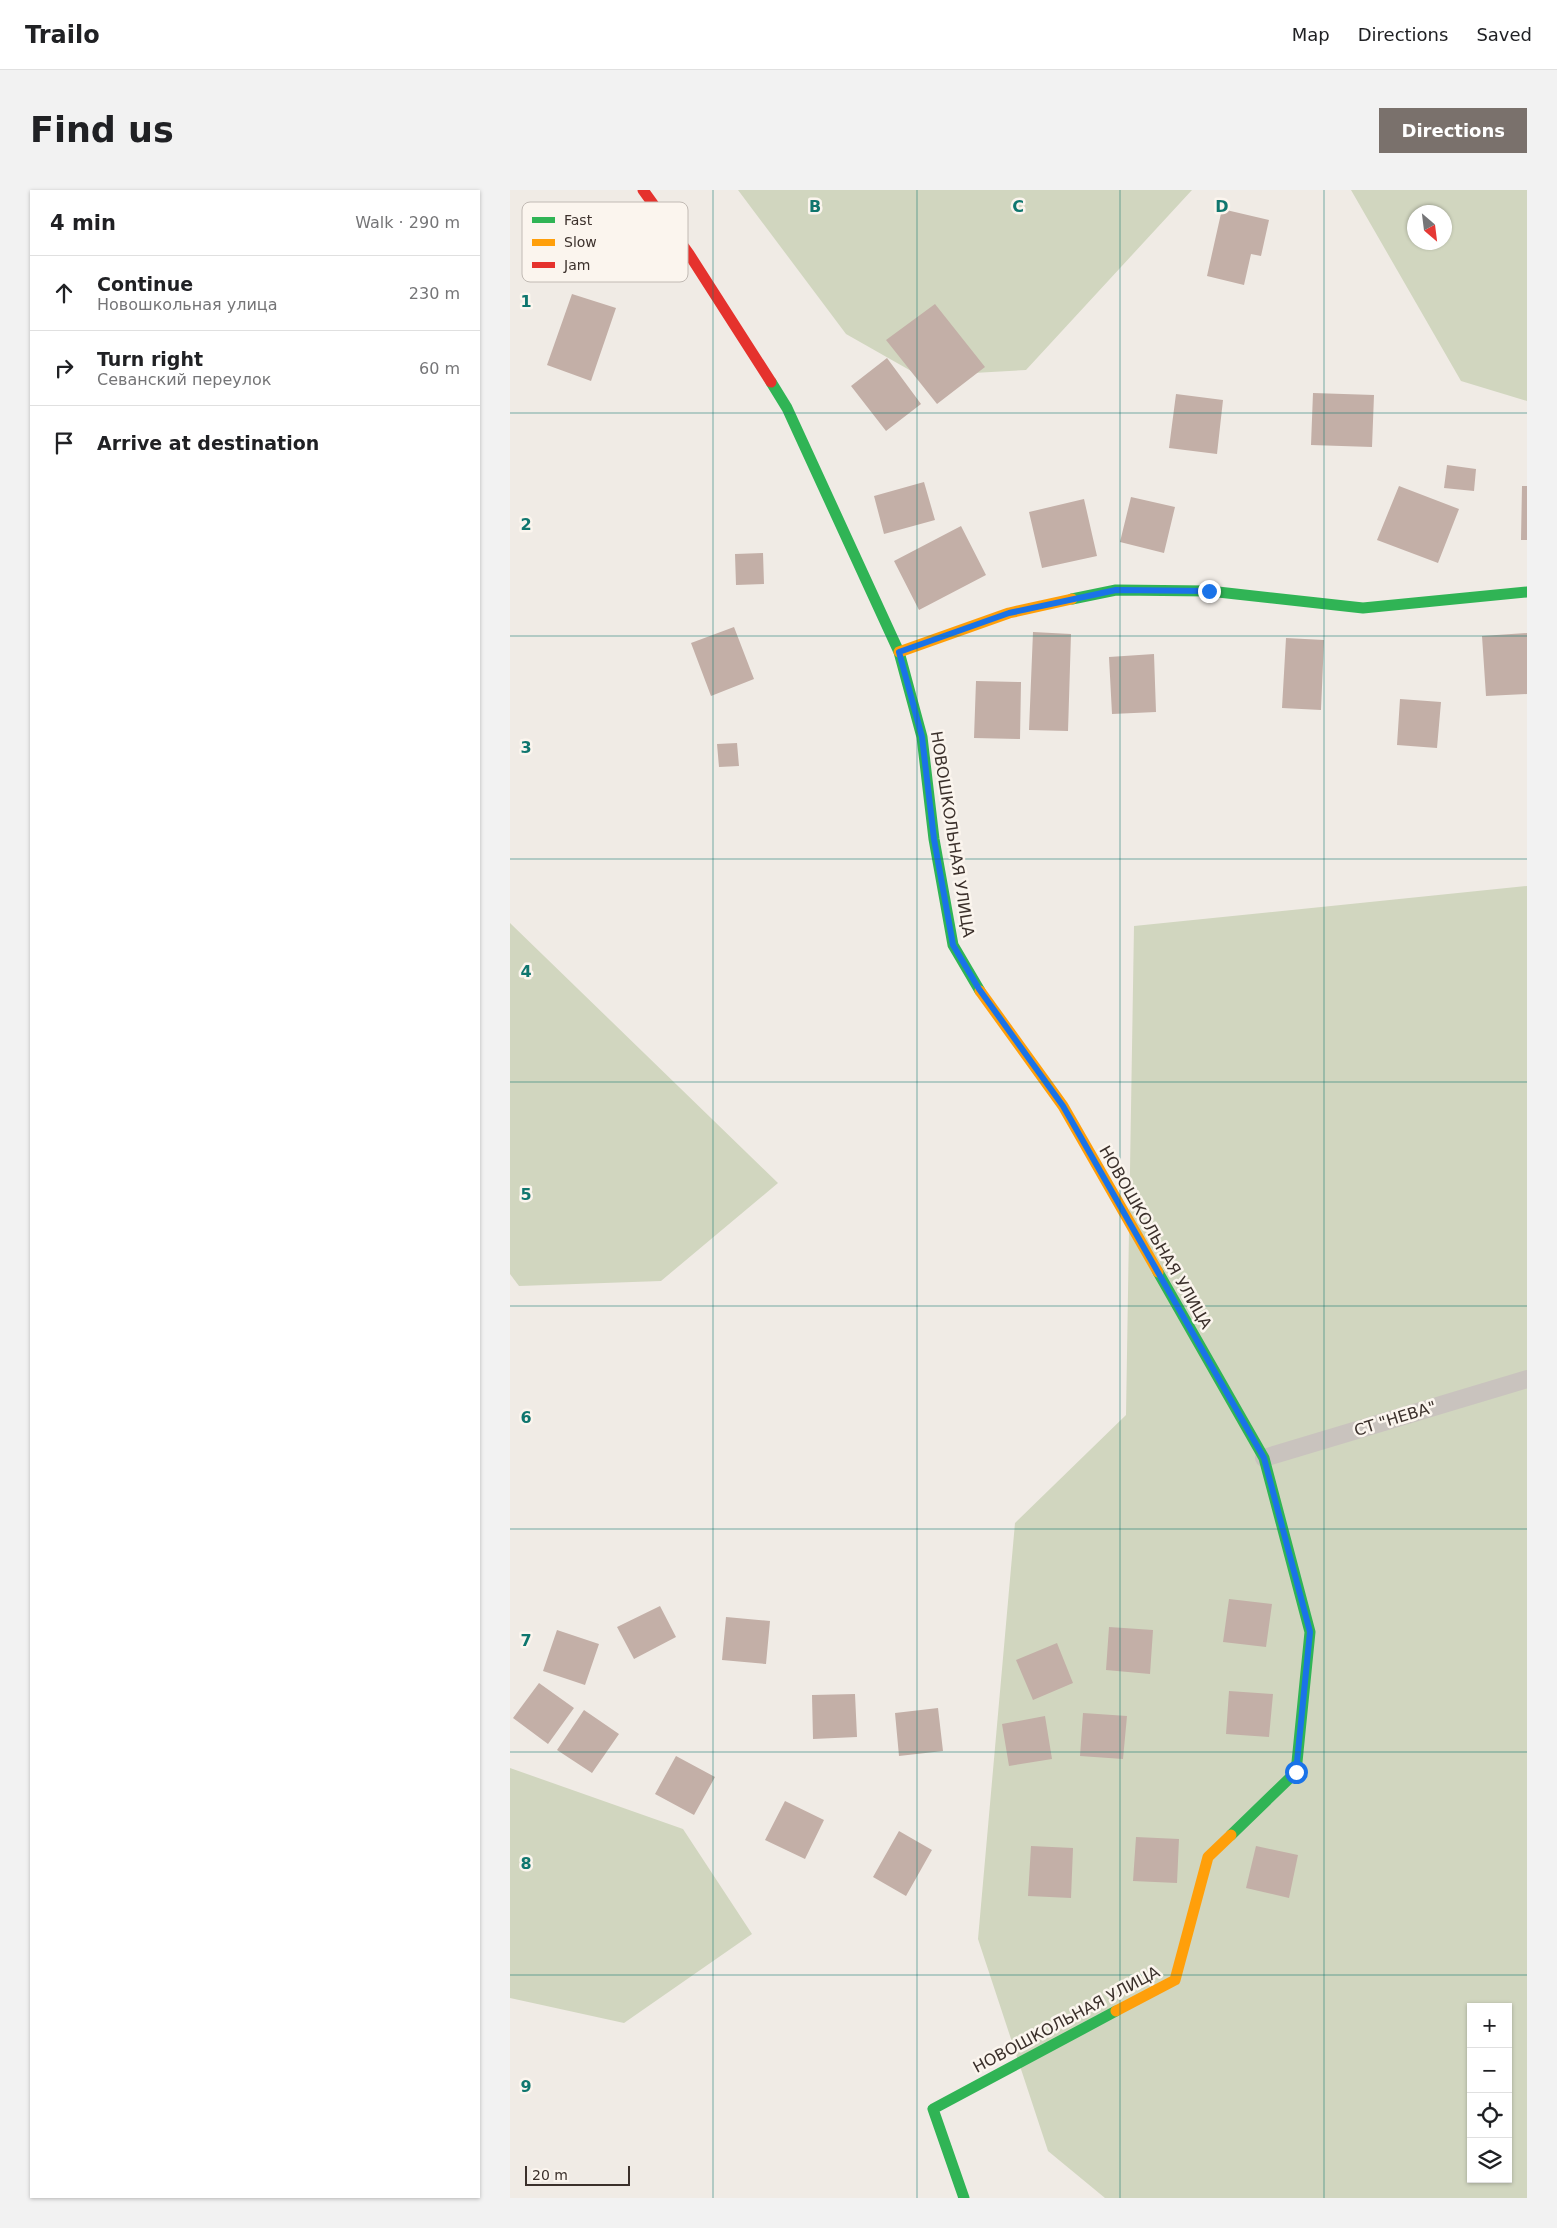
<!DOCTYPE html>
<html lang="en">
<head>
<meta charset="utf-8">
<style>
  body { margin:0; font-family:"DejaVu Sans",sans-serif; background:#f2f2f2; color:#202124 }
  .controls { position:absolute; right:15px; bottom:15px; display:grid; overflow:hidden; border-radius:0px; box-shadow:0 1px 4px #0004 }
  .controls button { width:45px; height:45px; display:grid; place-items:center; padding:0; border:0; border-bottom:1px solid #e0e0e0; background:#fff; color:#202124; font:25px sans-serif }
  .compass { position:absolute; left:897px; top:15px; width:45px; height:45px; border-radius:50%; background:#fff; box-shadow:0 1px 4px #0004; rotate:152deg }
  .scale { position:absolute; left:15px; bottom:12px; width:105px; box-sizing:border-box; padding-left:5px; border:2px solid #3b302b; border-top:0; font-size:14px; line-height:18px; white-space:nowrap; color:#3b302b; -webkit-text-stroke:4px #fbf5ee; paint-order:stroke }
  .stop { position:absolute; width:15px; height:15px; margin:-11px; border:4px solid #1a73e8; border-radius:50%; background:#fff }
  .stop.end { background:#1a73e8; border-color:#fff; box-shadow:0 1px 5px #0008 }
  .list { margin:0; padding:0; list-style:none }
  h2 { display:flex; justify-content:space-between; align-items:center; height:65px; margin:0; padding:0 20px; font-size:21px }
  h2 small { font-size:16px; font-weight:400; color:#757577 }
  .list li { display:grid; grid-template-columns:32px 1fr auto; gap:15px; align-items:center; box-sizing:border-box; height:75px; padding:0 20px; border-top:1px solid #e0e0e0 }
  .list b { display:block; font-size:19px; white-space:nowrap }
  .list p { margin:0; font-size:16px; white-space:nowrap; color:#757577 }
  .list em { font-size:16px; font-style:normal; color:#757577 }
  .icon { flex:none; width:28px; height:28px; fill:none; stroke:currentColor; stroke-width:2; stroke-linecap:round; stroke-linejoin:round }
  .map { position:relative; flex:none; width:1017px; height:2008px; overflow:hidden; border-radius:0px }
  header { display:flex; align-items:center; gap:30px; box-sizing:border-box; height:70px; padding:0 25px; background:#fff; border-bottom:1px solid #e0e0e0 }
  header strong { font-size:24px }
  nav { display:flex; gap:28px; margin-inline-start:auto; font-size:18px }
  .intro { display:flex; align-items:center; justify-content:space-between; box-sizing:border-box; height:120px; padding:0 30px }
  h1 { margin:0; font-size:35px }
  .button { padding:12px 22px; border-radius:0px; background:#7a716c; color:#fff; font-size:18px; font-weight:700 }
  main { display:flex; gap:30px; padding:0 30px }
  aside { flex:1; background:#fff; border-radius:0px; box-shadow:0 1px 4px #0004 }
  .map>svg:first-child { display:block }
  .green { fill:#d1d6bf; fill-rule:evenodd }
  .building { fill:#c3afa7 }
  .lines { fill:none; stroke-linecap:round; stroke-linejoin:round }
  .lane { stroke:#c9c3be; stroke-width:18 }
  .fast { stroke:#30b455; stroke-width:11 }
  .slow { stroke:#ff9f0a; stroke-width:11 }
  .jam { stroke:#e5322d; stroke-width:11 }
  .route { stroke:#1a73e8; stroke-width:6 }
  .grid { fill:none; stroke:#0f766e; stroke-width:1; stroke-opacity:0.55 }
  .labels { text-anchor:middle; stroke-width:5; stroke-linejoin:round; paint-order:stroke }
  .street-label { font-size:16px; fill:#3b302b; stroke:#fbf5ee }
  .key { fill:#fbf5ee; stroke:#c1bab4; stroke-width:1 }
  .key-label { font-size:14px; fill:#3b302b }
  .grid-label { font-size:16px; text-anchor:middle; font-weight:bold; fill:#0f766e; stroke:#fbf5ee; stroke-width:5; stroke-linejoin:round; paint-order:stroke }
</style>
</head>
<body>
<header>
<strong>Trailo</strong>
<nav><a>Map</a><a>Directions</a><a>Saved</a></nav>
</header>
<div class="intro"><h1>Find us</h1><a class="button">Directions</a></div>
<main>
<aside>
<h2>4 min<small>Walk · 290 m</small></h2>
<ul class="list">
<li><svg class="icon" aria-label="ahead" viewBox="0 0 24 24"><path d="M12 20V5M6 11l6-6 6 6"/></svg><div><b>Continue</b><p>Новошкольная улица</p></div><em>230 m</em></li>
<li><svg class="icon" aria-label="right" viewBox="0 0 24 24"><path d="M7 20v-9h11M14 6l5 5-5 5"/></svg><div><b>Turn right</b><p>Севанский переулок</p></div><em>60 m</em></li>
<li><svg class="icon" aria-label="arrive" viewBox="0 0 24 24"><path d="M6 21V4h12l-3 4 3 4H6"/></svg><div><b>Arrive at destination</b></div></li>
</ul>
</aside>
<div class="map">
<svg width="1017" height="2008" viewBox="0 0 1017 2008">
  <rect width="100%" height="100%" fill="#f0ebe5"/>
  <!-- green -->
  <path class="green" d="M228,0h454l-166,180 -106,6 -74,-42z
    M841,0h176v211l-66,-20zM934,22v30h-30v-30z
    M1017,696v1312h-422l-57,-47 -70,-212 37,-416 111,-108 8,-489zM961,1817h37v172h-37z
    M0,733l268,260 -117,98 -142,5 -9,-12z
    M0,1578l173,61 69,105 -128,89 -114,-25z"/>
  <!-- building -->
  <path class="building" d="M712,19l47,11 -8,36 -10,-2 -7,31 -37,-9z
    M62,104l44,14 -25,73 -44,-16z
    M425,114l50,63 -48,37 -51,-64z
    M377,168l34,46 -35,27 -35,-45z
    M803,203l61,2 -2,52 -61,-2z
    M666,204l47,6 -6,54 -48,-6z
    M937,275l29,4 -2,22 -30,-3z
    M414,292l11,38 -51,14 -10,-38z
    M889,296l60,23 -21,54 -61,-23z
    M1012,296h5v54h-6z
    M621,307l44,10 -11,46 -44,-11z
    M574,309l13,57 -55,12 -13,-56z
    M451,336l25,49 -67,35 -25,-49z
    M253,363l1,31 -28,1 -1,-31z
    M224,437l20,52 -43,17 -20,-53z
    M523,442l38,2 -3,97 -39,-1z
    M1017,443v61l-41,2 -4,-60z
    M776,448l38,2 -3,70 -39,-2z
    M644,464l2,58 -44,2 -3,-57z
    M466,491l45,1 -1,57 -46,-1z
    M890,509l41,3 -4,46 -40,-3z
    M227,553l2,23 -20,1 -2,-23z
    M719,1409l43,5 -6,43 -43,-5z
    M150,1416l16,31 -42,22 -17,-32z
    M216,1427l44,4 -4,43 -44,-4z
    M599,1437l44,3 -3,44 -44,-4z
    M47,1440l42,14 -14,41 -42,-14z
    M547,1453l16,40 -40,17 -17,-40z
    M29,1493l35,25 -26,36 -35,-26z
    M719,1501l44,3 -4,43 -43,-3z
    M345,1504l2,43 -44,2 -1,-44z
    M428,1518l5,43 -44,5 -4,-43z
    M74,1520l35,24 -27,39 -35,-23z
    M573,1523l44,3 -4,43 -43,-3z
    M535,1526l7,43 -43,7 -7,-42z
    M166,1566l39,21 -21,38 -39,-21z
    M275,1611l39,19 -19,39 -40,-19z
    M389,1641l33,19 -26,46 -33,-19z
    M626,1647l43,2 -2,44 -44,-2z
    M521,1656l42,2 -2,50 -43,-2z
    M746,1656l42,9 -9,43 -43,-10z"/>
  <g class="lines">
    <!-- lane -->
    <path class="lane" d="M754,1268l263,-79"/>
    <!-- fast -->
    <path class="fast" d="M261,192l16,26 112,244 23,85 12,102 19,106 27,46
      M562,409l44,-9 93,1 154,17 164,-16
      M648,1082l106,186 46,174 -14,140 -65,63
      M454,2008l-31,-89 183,-98"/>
    <!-- slow -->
    <path class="slow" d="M389,462l110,-39 63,-14
      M470,801l83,115 95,166
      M606,1821l59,-31 33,-123 23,-22"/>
    <!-- jam -->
    <path class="jam" d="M133,0l46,64 82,128"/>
  </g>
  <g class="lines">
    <!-- route -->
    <path class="route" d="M699,401l-93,-1 -107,23 -110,39 23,85 12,102 19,106 26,44 84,117 201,352 46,174 -14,140"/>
  </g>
  <!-- grid -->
  <path class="grid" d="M203,0v2008M407,0v2008M610,0v2008M814,0v2008M0,223h1017M0,446h1017M0,669h1017M0,892h1017M0,1116h1017M0,1339h1017M0,1562h1017M0,1785h1017"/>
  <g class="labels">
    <!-- street labels -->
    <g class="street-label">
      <text transform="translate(443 644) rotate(81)" y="6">НОВОШКОЛЬНАЯ УЛИЦА</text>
      <text transform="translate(646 1047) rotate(60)" y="6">НОВОШКОЛЬНАЯ УЛИЦА</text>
      <text transform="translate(885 1228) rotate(-17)" y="6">СТ "НЕВА"</text>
      <text transform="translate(556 1829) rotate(-28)" y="6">НОВОШКОЛЬНАЯ УЛИЦА</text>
    </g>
  </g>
  <!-- legend -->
  <rect x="12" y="12" width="166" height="80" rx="8" class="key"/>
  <rect x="22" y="27" width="23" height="6" fill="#30b455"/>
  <rect x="22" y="49" width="23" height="7" fill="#ff9f0a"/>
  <rect x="22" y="72" width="23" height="6" fill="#e5322d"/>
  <g class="key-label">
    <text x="54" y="35">Fast</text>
    <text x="54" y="57">Slow</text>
    <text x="54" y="80">Jam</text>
  </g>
  <g class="grid-label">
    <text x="305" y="22">B</text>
    <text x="508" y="22">C</text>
    <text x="712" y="22">D</text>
    <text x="16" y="117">1</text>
    <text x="16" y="340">2</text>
    <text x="16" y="563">3</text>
    <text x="16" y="787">4</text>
    <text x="16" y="1010">5</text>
    <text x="16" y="1233">6</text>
    <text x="16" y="1456">7</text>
    <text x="16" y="1679">8</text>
    <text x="16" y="1902">9</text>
  </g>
</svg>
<div class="controls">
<button>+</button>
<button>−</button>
<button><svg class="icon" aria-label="locate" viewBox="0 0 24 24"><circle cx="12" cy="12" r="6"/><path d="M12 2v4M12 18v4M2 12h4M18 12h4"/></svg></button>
<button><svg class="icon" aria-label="layers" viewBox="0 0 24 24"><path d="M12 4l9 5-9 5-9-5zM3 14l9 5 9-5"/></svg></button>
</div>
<svg class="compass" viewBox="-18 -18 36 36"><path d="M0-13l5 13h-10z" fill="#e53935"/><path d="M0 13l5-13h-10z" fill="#757577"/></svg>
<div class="scale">20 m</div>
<div class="stop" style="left:786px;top:1582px"></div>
<div class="stop end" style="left:699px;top:401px"></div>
</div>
</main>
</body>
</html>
